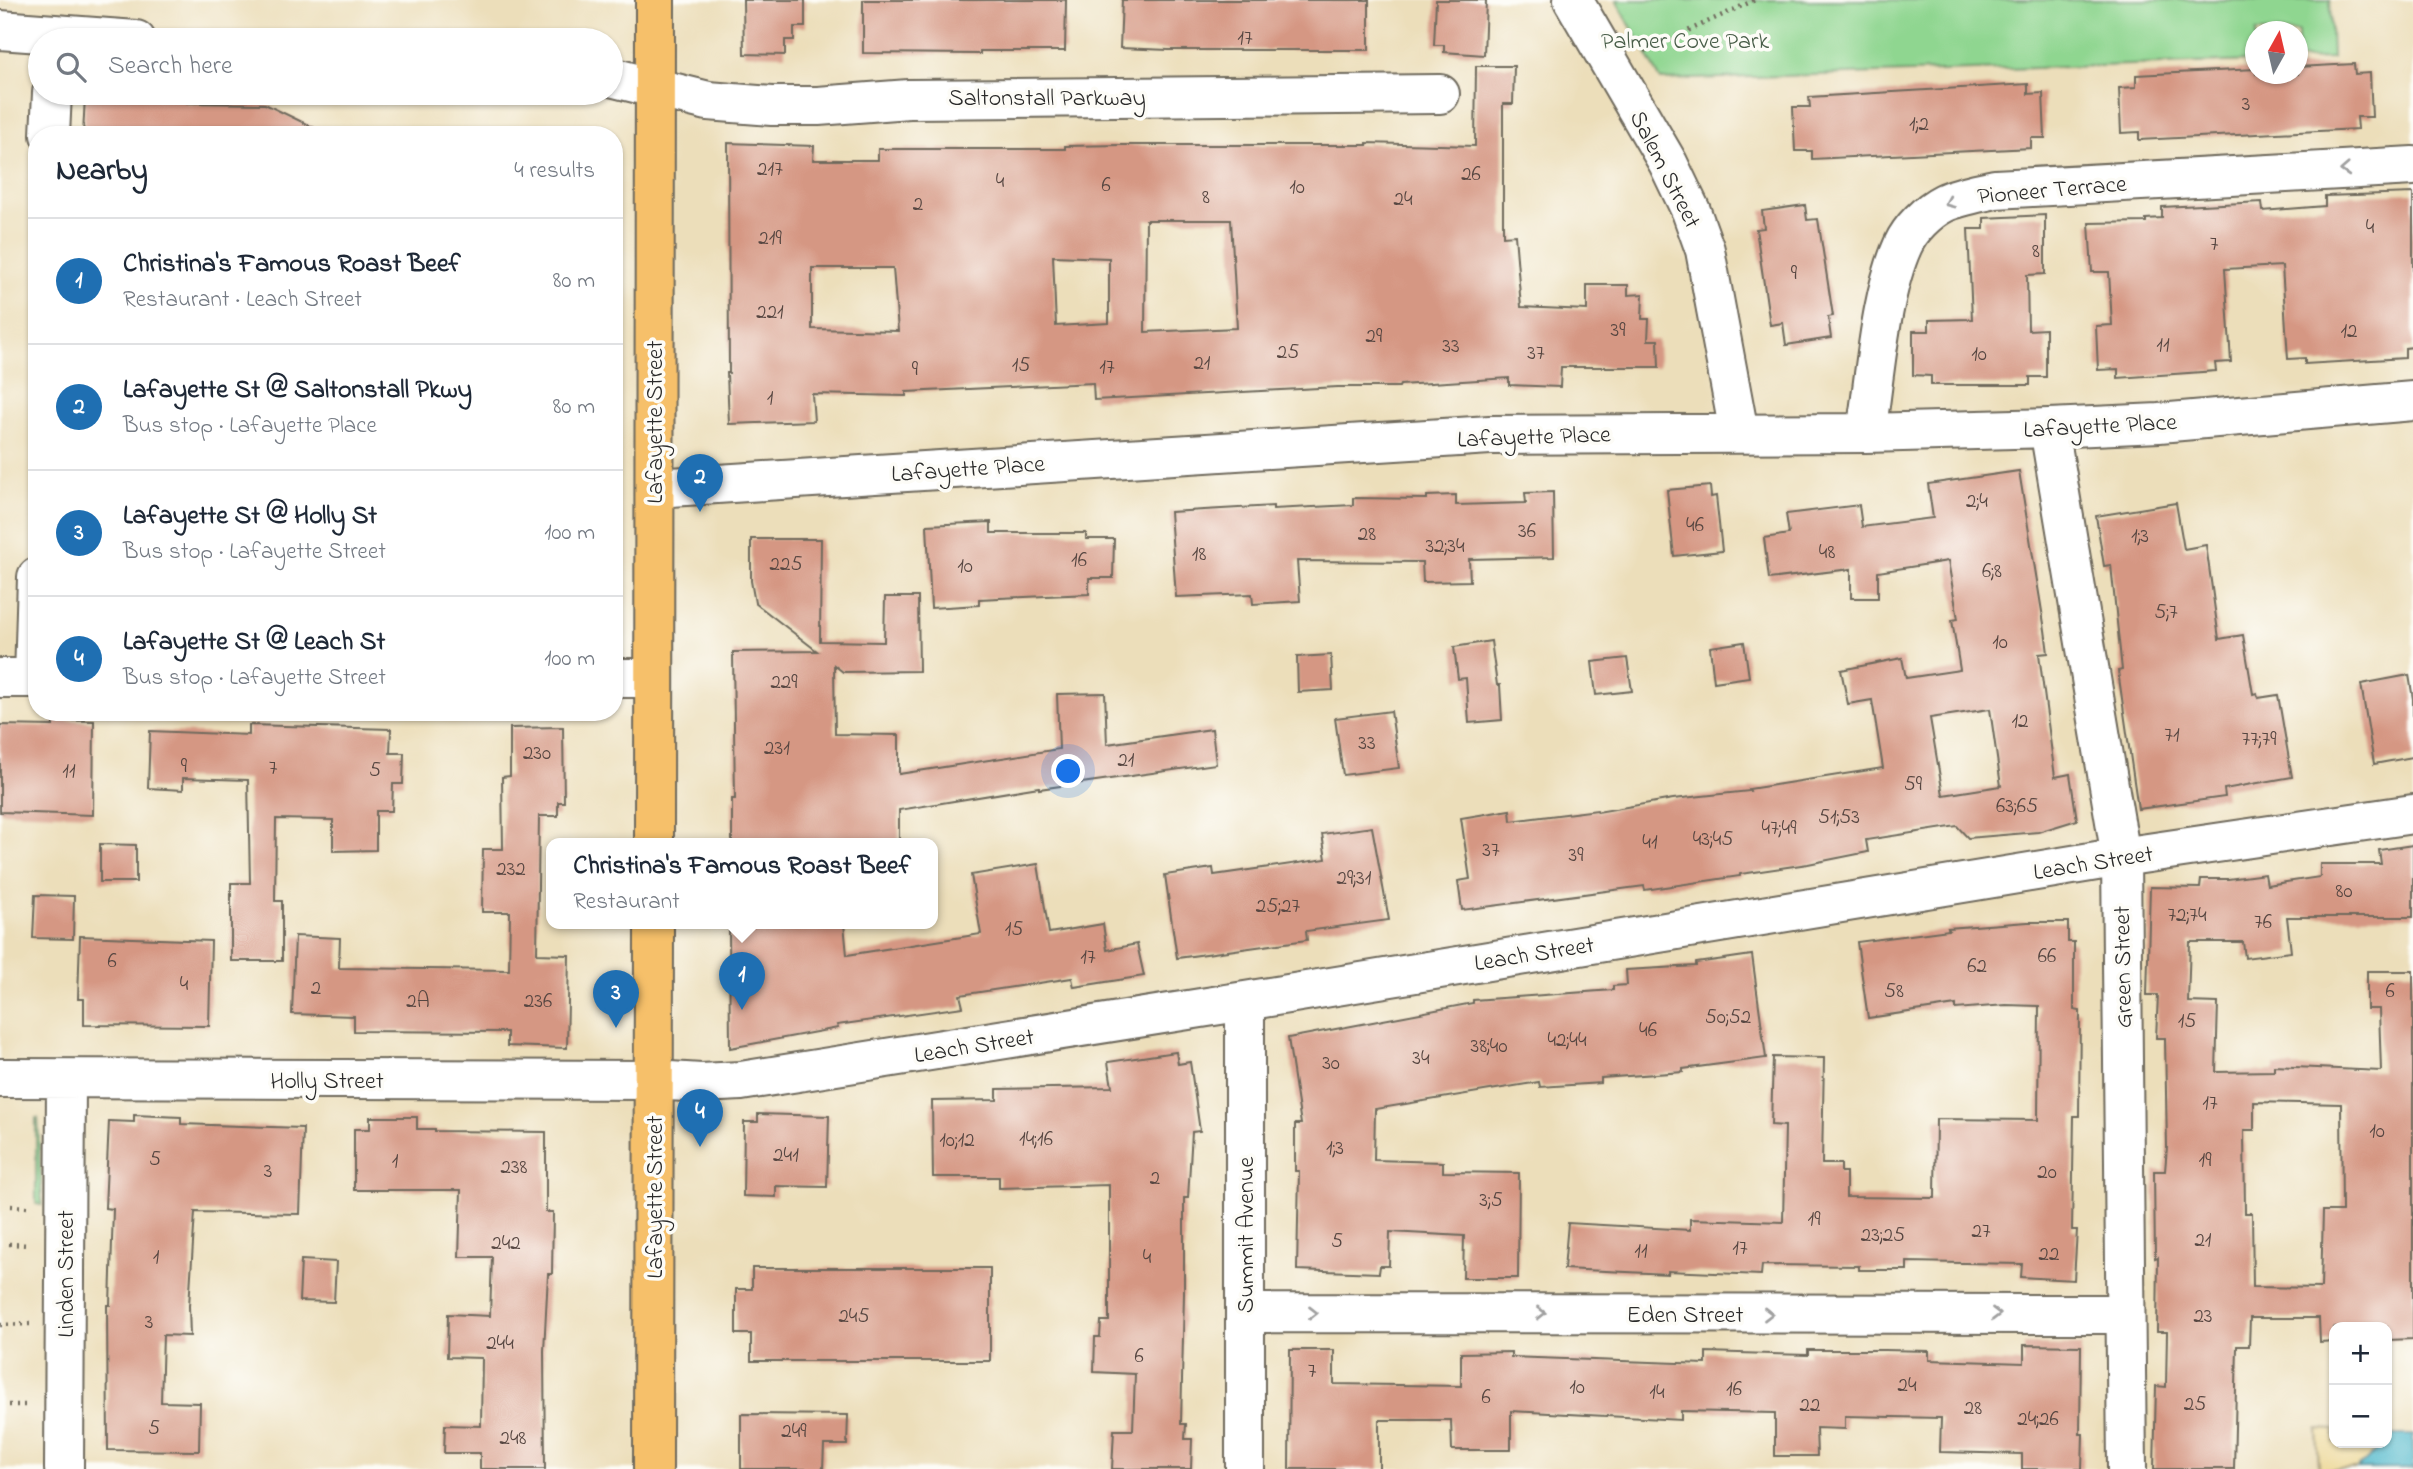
<!DOCTYPE html>
<html lang="en">
<head>
<meta charset="utf-8">
<style>
  body { margin:0; font-family:"Indie Flower",sans-serif; background:#f2f2f3; color:#1f2937 }
  .controls { position:absolute; right:21px; bottom:21px; display:grid; overflow:hidden; border-radius:14px; box-shadow:0 2px 5px #0004 }
  .controls button { width:63px; height:63px; display:grid; place-items:center; padding:0; border:0; border-bottom:2px solid #e0e1e3; background:#fff; color:#1f2937; font:35px sans-serif }
  .compass { position:absolute; left:2245px; top:21px; width:63px; height:63px; border-radius:50%; background:#fff; box-shadow:0 2px 5px #0004; rotate:8deg }
  .you { position:absolute; left:1069px; top:772px; width:24px; height:24px; margin:-18px; border:5px solid #fff; border-radius:50%; background:#1a73e8; box-shadow:0 0 0 10px #1a73e833 }
  .badge { display:grid; place-items:center; width:46px; height:46px; border-radius:50%; background:#1f6fb2; color:#fff; font-size:23px; font-weight:700 }
  .pin { position:absolute; translate:-50% -58px; filter:drop-shadow(0 2px 4px #0008) }
  .pin::after { content:''; position:absolute; top:37px; width:24px; height:21px; background:inherit; clip-path:polygon(0 0,100% 0,50% 100%) }
  .popup { position:absolute; left:546px; top:838px; width:392px; height:91px; box-sizing:border-box; display:grid; place-content:center; border-radius:14px; background:#fff; filter:drop-shadow(0 2px 5px #0005); font-size:23px; white-space:nowrap; color:#747a83 }
  .popup b { font-size:26px; color:#1f2937 }
  .popup::after { content:''; position:absolute; left:50%; top:100%; margin-left:-14px; border:14px solid transparent; border-top-color:#fff }
  .list { margin:0; padding:0; list-style:none }
  h2 { display:flex; justify-content:space-between; align-items:center; height:91px; margin:0; padding:0 28px; font-size:30px }
  h2 small { font-size:23px; font-weight:400; color:#747a83 }
  .list li { display:grid; grid-template-columns:46px 1fr auto; gap:21px; align-items:center; box-sizing:border-box; height:126px; padding:0 28px; border-top:2px solid #e0e1e3 }
  .list b { display:block; font-size:26px; white-space:nowrap }
  .list p { margin:0; font-size:23px; white-space:nowrap; color:#747a83 }
  .list em { font-size:23px; font-style:normal; color:#747a83 }
  .icon { flex:none; width:38px; height:38px; fill:none; stroke:currentColor; stroke-width:2; stroke-linecap:round; stroke-linejoin:round }
  .map { position:relative; flex:none; width:2413px; height:1469px; overflow:hidden }
  .search { position:absolute; background:#fff; box-shadow:0 2px 5px #0004; left:28px; top:28px; width:595px; height:77px; display:flex; align-items:center; gap:18px; box-sizing:border-box; padding:0 24px; border-radius:38px; color:#747a83; font-size:26px }
  .panel { position:absolute; background:#fff; box-shadow:0 2px 5px #0004; left:28px; top:126px; width:595px; height:595px; border-radius:28px }
  .map>svg:first-child { display:block }
  .green { fill:#8fd690; stroke:#5d805e; stroke-width:2 }
  .sand { fill:#eeda9e; stroke:#8c8264; stroke-width:2 }
  .water { fill:#4eb8cc; stroke:#3c727c; stroke-width:2 }
  .building { fill:#d59783; fill-rule:evenodd }
  .lines { fill:none; stroke-linecap:round; stroke-linejoin:round }
  .minor-casing { stroke:#6f6a5d; stroke-width:42 }
  .trunk-casing { stroke:#6f6a5d; stroke-width:42 }
  .path { stroke:#6f6a5d; stroke-width:4.5; stroke-dasharray:2 5; stroke-linecap:butt }
  .minor { stroke:#fff; stroke-width:38 }
  .trunk { stroke:#f6c06b; stroke-width:38 }
  .oneway { stroke:#a0a0a0 }
  .labels { text-anchor:middle; stroke-width:7; stroke-linejoin:round; paint-order:stroke }
  .number-label { font-size:21px; fill:#564641 }
  .park-label { font-size:24px; fill:#495e49; stroke:#fdfcf7 }
  .street-label { font-size:24px; fill:#2b2b2b; stroke:#fdfcf7 }
</style>
</head>
<body>
<div class="map">
<svg width="2413" height="1469" viewBox="0 0 2413 1469">
  <rect width="100%" height="100%" fill="#fdfcf7"/>
  <filter id="ink" filterUnits="userSpaceOnUse"><feTurbulence type="fractalNoise" baseFrequency=".0143" numOctaves="2"/><feDisplacementMap in="SourceGraphic" scale="14" xChannelSelector="R" yChannelSelector="G"/><feConvolveMatrix kernelMatrix="1 2 1 2 8 2 1 2 1" color-interpolation-filters="sRGB"/></filter>
  <filter id="wash" filterUnits="userSpaceOnUse"><feTurbulence type="fractalNoise" baseFrequency=".00686" numOctaves="4" result="noise"/><feDisplacementMap in="SourceGraphic" scale="28" xChannelSelector="R" yChannelSelector="G"/><feGaussianBlur stdDeviation="1.57" result="paint"/><feColorMatrix in="noise" values="0 0 0 0 0 0 0 0 0 0 0 0 0 0 0 0 0 1.4 0 .05"/><feComposite in="paint" operator="in"/></filter>
  <g filter="url(#wash)">
    <rect width="100%" height="100%" fill="#ecdeba"/>
    <!-- green -->
    <path class="green" d="M1616,0h714l2,58 -34,1v-27h-42l-1,29 -594,19z
      M36,1118h2l4,87 -6,-1z"/>
    <!-- sand -->
    <path class="sand" d="M2317,1429l17,1v13h53v-8h26v34h-94z"/>
    <!-- water -->
    <path class="water" d="M2393,1435h20v34h-56z"/>
    <g id="blocks">
      <!-- building -->
      <path class="building" d="M743,0h62v27h-11v13h-9v15l-41,-1z
        M863,0h203l-1,51h-85v3l-117,-1z
        M1122,0h247v50h-200l-49,-2z
        M1436,0h50l-2,55 -40,-3v-7h-10z
        M2354,64l1,10 15,-1 2,44h-15l1,12 -219,11v-8l-18,1 -2,-45 17,-1v-12l120,-6v5h42v-7z
        M1476,66h38l-1,38h-10v132l12,-1 6,72 66,3v-25h41v10l15,-1 -1,25h7l-1,21h10l1,27h-98l-1,20 -51,-2v-7l-109,7 -1,2h-61l-244,13 -1,-17 -187,9v4l-94,-2 2,27 -85,3 -2,-51h2l-1,-230 86,3 -1,14h65v-11h187v-3l57,-1h245v-2l108,3zM1146,220h85l6,108 -92,4zM1053,256l56,2v65l-53,3zM812,268h81l5,63 -86,-2z
        M2028,84v10l15,-1 2,45h-14v10l-219,11v-8h-17l-2,-44h17l-1,-10z
        M90,93h98l-1,10 78,1 64,31h-246l2,-39 5,1z
        M2413,193v154l-8,1v10l-100,6v-6l-17,1 -6,-93 -57,3 6,93 -16,1 1,8 -98,7v-9l-20,1 -2,-44 16,-1 -3,-53h-17l-3,-49 57,-1v-3l16,-1v-11l100,-5 1,9 62,-5v-10z
        M1805,205l2,15 11,-1 15,97 -5,1 3,21 -45,7 -3,-22 -13,2 -14,-96 8,-1 -2,-17z
        M2045,215v59l-18,1 1,55 18,-1v48h-16v8h-99v-9l-18,-1v-44h16v-11l43,-1 -4,-90h16v-11z
        M2019,471l26,159 3,23 -9,1 16,123 15,-3 7,46 -39,12 -70,6 -11,-12 -91,14 2,12 -60,12 -68,10v2l-95,14 -1,-4 -182,24 -4,-29 12,-2 -9,-61 49,-8 1,11 86,-11 1,2 75,-13 77,-8 -1,-2 134,-21 -11,-68 -24,4 -7,-34 61,-12 4,20 54,-8 -8,-50 6,-1 -10,-58 -70,11v26h-27v-29l-82,10 -5,-41 25,-4 -3,-20 73,-9 3,22 71,-9 -5,-34zM1990,709l11,77 -58,9 -13,-77z
        M1710,486l1,11 5,-1 6,55 -48,5 -7,-66z
        M1553,492l1,65 -85,2 1,22 -47,1 -1,-20 -125,-1 3,40 -47,3 -1,-10 -76,3 -6,-85 103,-6v3l80,-4v-7l74,1v-3l29,-1v10l70,-2 -1,-10z
        M2176,503l8,46 22,-4 13,94 24,-4 10,59 4,-1 1,5 20,-3 14,82 -68,12 1,8 -87,12 -20,-138 4,-1 -11,-105 -7,1 -8,-50z
        M991,522v11h95v6h28l-1,39h-24v16l-110,5v6l-48,3 -4,-83z
        M751,539h70l-1,102 64,1 1,-45h33l1,74 -76,1 -9,-7 1,69 64,1v39l160,-25 -2,-55 48,-1 2,51 105,-15 4,35 -177,25v-2l-140,23v34h-167v-45h3l-2,-147 84,-1 -62,-48 -4,-22z
        M1491,641l6,44h3l2,35 -33,3 -3,-45 -8,1 -4,-32z
        M1744,642l5,35 -35,5 -4,-35z
        M1331,655l2,35 -35,2 -1,-35z
        M1627,658l5,33 -36,4 -4,-33z
        M2409,675l4,24v58l-39,7 -13,-80z
        M1391,711l8,57 -56,7 -8,-57z
        M53,720l41,1 -1,94 -93,-3v-87l53,1z
        M249,725l142,4 -1,24h14l-1,31h-10l-1,27h-16v39l-43,1v-31l-57,-1 -1,82h7v60h-51v-78h19l-2,-103 -65,-2v12l-35,-2 2,-57 99,4z
        M563,727l1,75h-6v14h-19l-2,138 32,1 -2,93 -60,-2v-14l-153,-1v-15l-62,-2 3,-78 45,2 -1,30 170,2 1,-58h-28l1,-63h20l-1,-72 8,-1v-48z
        M1372,827l17,93 -83,11 1,9 -130,18 -12,-83 48,-7 1,7 112,-16 -4,-25z
        M100,844l36,1v37h-36z
        M2413,845v72h-126l4,35 -46,6 -2,-16h-53l-2,60 30,1 -2,69 58,-1v-5l107,5 -2,-62h-12v-38h46v368l-26,1v-13h-53v14l-14,1 -1,-24h-69l-1,28h-12l-3,123h-80l2,-83 10,1 1,-55h-10l1,-75 -3,1 -1,-87h11l2,-24 -2,-109h-9l2,-43h-11l3,-108 50,1 1,-9h27l37,-5 2,11 53,-8v-13h61l-2,-14zM2254,1102l87,2 1,107h-19l-2,77 -68,-1 -1,-74h-7l-1,-83h10z
        M1038,864l11,69 54,-9 4,26 30,-6 7,32 -70,11 -2,-9 -112,17 3,12 -126,18 1,3 -108,20 -1,-124h115l3,31 134,-21 -10,-59z
        M35,895l39,1 -1,43 -40,-1z
        M2028,922h40v20h6v68l6,1 -1,105h-5l-2,114h5l-3,50 -53,-3 1,-13 -115,-2v8h-48v-4l-97,-1 -1,10 -93,-4v3l-104,-5 4,-46 122,7v-11l93,3 2,-96 -14,-1 2,-68 51,1 -2,106h19v8h5v25l89,1 1,-79 102,1 1,-114 -33,-1 -50,4v-4l-88,13 -11,-76 92,-12 -1,-2z
        M80,936l131,5 -2,85 -125,-1v-26h-6z
        M1752,955l14,103 -83,11v3l-82,6v5l-61,4 -1,-5 -164,27 -1,51 69,2v10l76,1 -1,105h-55l1,-42 -74,-4 -1,34h-9l-1,7 -82,-3 2,-99h-4v-47h6l-13,-86 185,-35v-3l140,-10v-4l14,-1 -1,-15 70,-4v-3z
        M1176,1052l2,12 12,-2 10,69 -8,1 -4,66h-4v95l-3,131h5l-1,15h7l-1,30h-79l2,-39h19l2,-56 -41,-2 1,-35h5l1,-16h8v-136l-110,3v-11h-66l-1,-76 65,-1v-11l115,-2 -4,-25z
        M758,1114l71,2 -2,71 -51,-1v11l-33,-1 1,-74h14z
        M134,1115l47,2v7l122,4 -3,86 -105,-2 -6,94 1,30 -27,-1 -2,67 39,1 -1,48 -91,-1 -1,-145h3l3,-96 -8,-1 4,-87 25,1z
        M370,1117h47v12h18v2l111,1v80h7l-1,62h-4l-4,77 1,118h-65v-16h-36l1,-28 36,1 1,-68 -35,-1 1,-43 42,2 2,-59h-33l2,-67h-107v-61h16z
        M301,1260l35,2 -2,40 -35,-1z
        M752,1268h238v93h-239v-27h-15v-45h16z
        M2024,1345l57,1 -1,88h3l-1,35h-60v-15l-82,-2 1,-34 -96,-2v13l-29,-1 1,28h-42v-43l-94,-2v9l-170,-9v39h-59l-1,-30h-72v49h-90l1,-119h44v34l127,2v-33l50,-1v5l195,7v-12l102,3v-5h77l44,1v9l95,3z
        M741,1414l107,1 -1,30h-23l-1,24h-82z"/>
    </g>
  </g>
  <g filter="url(#ink)">
    <use href="#blocks" fill-opacity="0" stroke="#6f6a5d" stroke-width="2"/>
    <g class="lines">
      <!-- minor casing -->
      <g class="minor-casing">
        <path id="minor" d="M1573,0l95,163 23,48 14,39 34,183
          M0,30l136,10
          M611,77l97,24 64,5h46l91,-7 531,-5
          M50,135l2,-42
          M2049,428l72,429 6,612
          M1866,433c9,-56 14,-138 37,-188 7,-16 25,-34 41,-42 15,-7 34,-10 51,-14l418,-23
          M655,488l835,-53 376,-2 183,-5 110,-5 254,-22
          M0,678h37
          M34,678l3,-101
          M614,678h40
          M1245,1001v468
          M0,1078l654,2 47,3 40,-2 504,-80 876,-144 292,-43
          M1245,1313l880,1
          M64,1469l2,-390"/>
      </g>
      <!-- trunk casing -->
      <g class="trunk-casing">
        <path id="trunk" d="M654,844l1,-844
          M653,1469l1,-545"/>
      </g>
      <!-- path -->
      <path class="path" d="M1644,51l111,-51
        M11,1206l16,1
        M9,1244l20,1
        M0,1325l30,-1
        M9,1405h21"/>
      <!-- minor -->
      <use href="#minor" class="minor"/>
      <!-- trunk -->
      <use href="#trunk" class="trunk"/>
    </g>
    <!-- one-way arrows -->
    <defs><path id="oneway-chevron" d="M-2-3.5L2.5 0L-2 3.5" fill="none" stroke-width="1.6" stroke-linecap="round" stroke-linejoin="round" transform="scale(1.75)"/></defs>
    <g class="oneway">
      <use href="#oneway-chevron" transform="translate(2345 170) rotate(177)"/>
      <use href="#oneway-chevron" transform="translate(1949 203) rotate(157)"/>
      <use href="#oneway-chevron" transform="translate(1313 1313)"/>
      <use href="#oneway-chevron" transform="translate(1541 1313)"/>
      <use href="#oneway-chevron" transform="translate(1768 1314)"/>
      <use href="#oneway-chevron" transform="translate(1996 1314)"/>
    </g>
  </g>
  <g class="labels">
    <!-- number labels -->
    <g class="number-label">
      <text x="1245" y="44">17</text>
      <text x="2246" y="110">3</text>
      <text x="1919" y="130">1;2</text>
      <text x="770" y="175">217</text>
      <text x="1471" y="180">26</text>
      <text x="1000" y="187">4</text>
      <text x="1106" y="191">6</text>
      <text x="1297" y="193">10</text>
      <text x="1206" y="203">8</text>
      <text x="1403" y="205">24</text>
      <text x="918" y="210">2</text>
      <text x="2370" y="233">4</text>
      <text x="770" y="244">219</text>
      <text x="2214" y="250">7</text>
      <text x="2036" y="257">8</text>
      <text x="1794" y="279">9</text>
      <text x="770" y="318">221</text>
      <text x="1618" y="336">39</text>
      <text x="2349" y="337">12</text>
      <text x="1374" y="342">29</text>
      <text x="2163" y="351">11</text>
      <text x="1451" y="352">33</text>
      <text x="1288" y="358">25</text>
      <text x="1536" y="359">37</text>
      <text x="1979" y="360">10</text>
      <text x="1202" y="369">21</text>
      <text x="1021" y="371">15</text>
      <text x="1107" y="373">17</text>
      <text x="915" y="375">9</text>
      <text x="770" y="404">1</text>
      <text x="1977" y="507">2;4</text>
      <text x="1695" y="531">46</text>
      <text x="1527" y="537">36</text>
      <text x="1367" y="540">28</text>
      <text x="2140" y="542">1;3</text>
      <text x="1445" y="552">32;34</text>
      <text x="1827" y="558">48</text>
      <text x="1199" y="560">18</text>
      <text x="1079" y="566">16</text>
      <text x="786" y="570">225</text>
      <text x="965" y="572">10</text>
      <text x="1992" y="577">6;8</text>
      <text x="2166" y="618">5;7</text>
      <text x="2000" y="648">10</text>
      <text x="784" y="688">229</text>
      <text x="2020" y="727">12</text>
      <text x="2172" y="741">71</text>
      <text x="2259" y="745">77;79</text>
      <text x="1367" y="749">33</text>
      <text x="777" y="754">231</text>
      <text x="537" y="759">230</text>
      <text x="1126" y="766">21</text>
      <text x="184" y="772">9</text>
      <text x="273" y="774">7</text>
      <text x="375" y="776">5</text>
      <text x="69" y="777">11</text>
      <text x="1913" y="790">59</text>
      <text x="2017" y="812">63;65</text>
      <text x="1839" y="823">51;53</text>
      <text x="1779" y="834">47;49</text>
      <text x="1713" y="845">43;45</text>
      <text x="1650" y="848">41</text>
      <text x="1491" y="856">37</text>
      <text x="1576" y="861">39</text>
      <text x="511" y="875">232</text>
      <text x="1354" y="884">29;31</text>
      <text x="2344" y="897">80</text>
      <text x="1278" y="912">25;27</text>
      <text x="2187" y="921">72;74</text>
      <text x="2263" y="928">76</text>
      <text x="1014" y="935">15</text>
      <text x="2047" y="962">66</text>
      <text x="1088" y="963">17</text>
      <text x="112" y="967">6</text>
      <text x="1977" y="972">62</text>
      <text x="184" y="990">4</text>
      <text x="316" y="994">2</text>
      <text x="1894" y="997">58</text>
      <text x="2390" y="997">6</text>
      <text x="418" y="1007">2A</text>
      <text x="538" y="1007">236</text>
      <text x="1728" y="1023">50;52</text>
      <text x="2187" y="1027">15</text>
      <text x="1648" y="1036">46</text>
      <text x="1567" y="1046">42;44</text>
      <text x="1489" y="1052">38;40</text>
      <text x="1421" y="1064">34</text>
      <text x="1331" y="1069">30</text>
      <text x="2210" y="1109">17</text>
      <text x="2377" y="1137">10</text>
      <text x="1036" y="1145">14;16</text>
      <text x="957" y="1146">10;12</text>
      <text x="1335" y="1154">1;3</text>
      <text x="786" y="1161">241</text>
      <text x="155" y="1165">5</text>
      <text x="2205" y="1166">19</text>
      <text x="395" y="1167">1</text>
      <text x="514" y="1173">238</text>
      <text x="268" y="1177">3</text>
      <text x="2047" y="1178">20</text>
      <text x="1155" y="1184">2</text>
      <text x="1491" y="1206">3;5</text>
      <text x="1814" y="1225">19</text>
      <text x="1981" y="1237">27</text>
      <text x="1883" y="1241">23;25</text>
      <text x="2203" y="1246">21</text>
      <text x="1337" y="1247">5</text>
      <text x="506" y="1249">242</text>
      <text x="1740" y="1254">17</text>
      <text x="1641" y="1257">11</text>
      <text x="2049" y="1260">22</text>
      <text x="156" y="1263">1</text>
      <text x="1147" y="1263">4</text>
      <text x="854" y="1322">245</text>
      <text x="2203" y="1322">23</text>
      <text x="149" y="1328">3</text>
      <text x="500" y="1349">244</text>
      <text x="1139" y="1362">6</text>
      <text x="1312" y="1377">7</text>
      <text x="1907" y="1391">24</text>
      <text x="1577" y="1393">10</text>
      <text x="1734" y="1395">16</text>
      <text x="1657" y="1398">14</text>
      <text x="1486" y="1403">6</text>
      <text x="2195" y="1410">25</text>
      <text x="1810" y="1411">22</text>
      <text x="1973" y="1414">28</text>
      <text x="2038" y="1425">24;26</text>
      <text x="154" y="1434">5</text>
      <text x="794" y="1437">249</text>
      <text x="513" y="1444">248</text>
    </g>
    <!-- park labels -->
    <g class="park-label">
      <text x="1685" y="48">Palmer Cove Park</text>
    </g>
    <!-- street labels -->
    <g class="street-label">
      <text x="1047" y="105">Saltonstall Parkway</text>
      <text transform="translate(1666 169) rotate(63)" y="8">Salem Street</text>
      <text transform="translate(2052 189) rotate(-5)" y="8">Pioneer Terrace</text>
      <text transform="translate(654 422) rotate(-90)" y="8">Lafayette Street</text>
      <text transform="translate(2100 425) rotate(-3)" y="8">Lafayette Place</text>
      <text transform="translate(1534 436) rotate(-2)" y="8">Lafayette Place</text>
      <text transform="translate(968 468) rotate(-4)" y="8">Lafayette Place</text>
      <text transform="translate(2093 862) rotate(-9)" y="8">Leach Street</text>
      <text transform="translate(1534 953) rotate(-9)" y="8">Leach Street</text>
      <text transform="translate(2122 967) rotate(-91)" y="8">Green Street</text>
      <text transform="translate(974 1045) rotate(-9)" y="8">Leach Street</text>
      <text x="327" y="1088">Holly Street</text>
      <text transform="translate(654 1197) rotate(-90)" y="8">Lafayette Street</text>
      <text transform="translate(1245 1235) rotate(-90)" y="8">Summit Avenue</text>
      <text transform="translate(65 1274) rotate(-90)" y="8">Linden Street</text>
      <text x="1685" y="1322">Eden Street</text>
    </g>
  </g>
</svg>
<div class="controls">
<button>+</button>
<button>−</button>
</div>
<svg class="compass" viewBox="-18 -18 36 36"><path d="M0-13l5 13h-10z" fill="#e53935"/><path d="M0 13l5-13h-10z" fill="#747a83"/></svg>
<div class="you"></div>
<div class="pin badge" style="left:742px;top:1010px">1</div>
<div class="popup"><b>Christina's Famous Roast Beef</b>Restaurant</div>
<div class="pin badge" style="left:700px;top:512px">2</div>
<div class="pin badge" style="left:616px;top:1028px">3</div>
<div class="pin badge" style="left:700px;top:1147px">4</div>
<div class="search"><svg class="icon" aria-label="search" viewBox="0 0 24 24"><circle cx="10" cy="10" r="6"/><path d="M15 15l6 6"/></svg>Search here</div>
<section class="panel">
<h2>Nearby<small>4 results</small></h2>
<ul class="list">
<li><span class="badge">1</span><div><b>Christina's Famous Roast Beef</b><p>Restaurant · Leach Street</p></div><em>80 m</em></li>
<li><span class="badge">2</span><div><b>Lafayette St @ Saltonstall Pkwy</b><p>Bus stop · Lafayette Place</p></div><em>80 m</em></li>
<li><span class="badge">3</span><div><b>Lafayette St @ Holly St</b><p>Bus stop · Lafayette Street</p></div><em>100 m</em></li>
<li><span class="badge">4</span><div><b>Lafayette St @ Leach St</b><p>Bus stop · Lafayette Street</p></div><em>100 m</em></li>
</ul>
</section>
</div>
</body>
</html>
